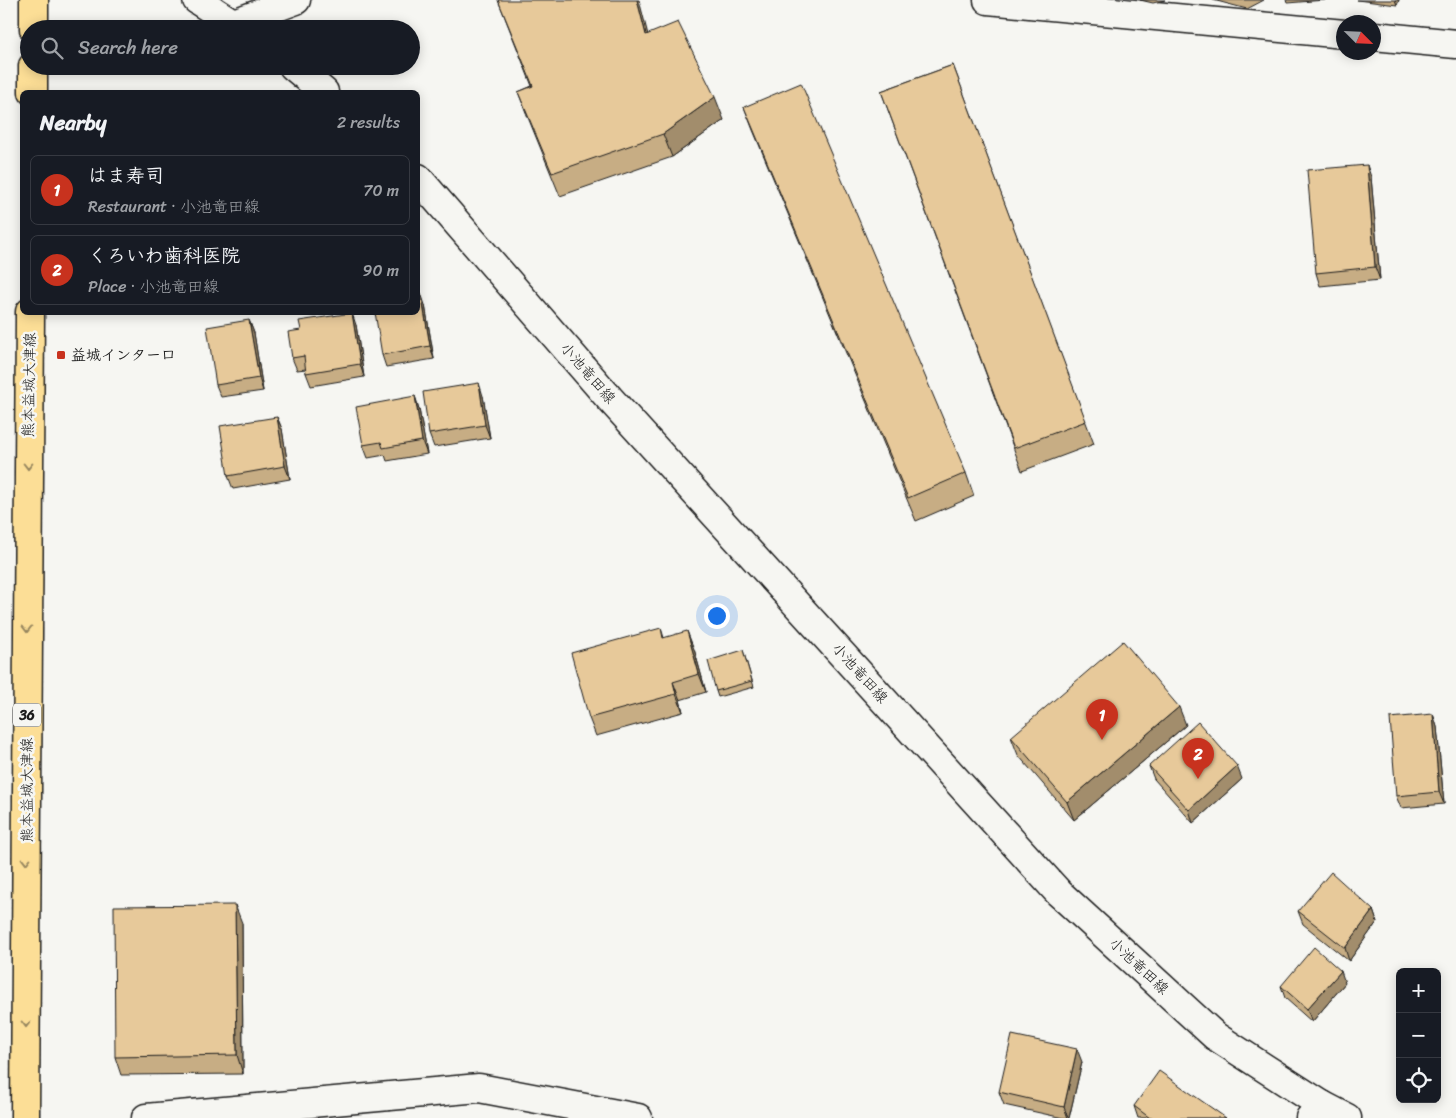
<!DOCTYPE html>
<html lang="en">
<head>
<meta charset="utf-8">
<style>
  body { margin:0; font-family:Sriracha,"Klee One",sans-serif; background:#242831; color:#f1f3f6 }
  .controls { position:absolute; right:15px; bottom:15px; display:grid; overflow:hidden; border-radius:8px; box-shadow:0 2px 12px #0003 }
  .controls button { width:45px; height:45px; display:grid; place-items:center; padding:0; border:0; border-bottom:1px solid #363941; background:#171b24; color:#f1f3f6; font:25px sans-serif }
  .compass { position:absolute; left:1336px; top:15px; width:45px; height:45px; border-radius:50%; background:#171b24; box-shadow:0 2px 12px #0003; rotate:114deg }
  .you { position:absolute; left:716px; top:615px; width:18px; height:18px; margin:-12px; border:4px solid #fff; border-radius:50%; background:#1a73e8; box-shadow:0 0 0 8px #1a73e833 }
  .badge { display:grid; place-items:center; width:32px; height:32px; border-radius:50%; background:#c8321e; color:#fff; font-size:16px; font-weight:700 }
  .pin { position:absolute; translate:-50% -41px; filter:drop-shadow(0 1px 2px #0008) }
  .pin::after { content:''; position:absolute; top:26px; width:18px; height:15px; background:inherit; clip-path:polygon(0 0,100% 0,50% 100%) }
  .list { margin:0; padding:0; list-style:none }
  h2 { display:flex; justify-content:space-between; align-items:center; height:65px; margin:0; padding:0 20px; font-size:21px }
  h2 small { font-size:16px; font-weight:400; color:#9ea1a6 }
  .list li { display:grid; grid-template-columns:32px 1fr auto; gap:15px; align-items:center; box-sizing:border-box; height:70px; margin:0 10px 10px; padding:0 10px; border:1px solid #363941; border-radius:8px }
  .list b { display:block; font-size:19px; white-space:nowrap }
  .list p { margin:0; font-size:16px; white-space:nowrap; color:#9ea1a6 }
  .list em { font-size:16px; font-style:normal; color:#9ea1a6 }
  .icon { flex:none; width:28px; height:28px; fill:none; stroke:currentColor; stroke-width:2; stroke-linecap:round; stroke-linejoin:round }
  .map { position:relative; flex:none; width:1456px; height:1118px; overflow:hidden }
  .search { position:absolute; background:#171b24; box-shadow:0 2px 12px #0003; left:20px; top:20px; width:400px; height:55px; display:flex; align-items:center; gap:12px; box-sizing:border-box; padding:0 18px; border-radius:28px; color:#9ea1a6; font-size:19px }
  .panel { position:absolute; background:#171b24; box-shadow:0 2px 12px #0003; left:20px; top:90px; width:400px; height:225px; border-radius:8px }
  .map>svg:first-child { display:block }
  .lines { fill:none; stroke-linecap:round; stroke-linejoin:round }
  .minor-casing { stroke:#1c1c1c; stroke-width:31 }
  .secondary-casing { stroke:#1c1c1c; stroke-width:31 }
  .primary-casing { stroke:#1c1c1c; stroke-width:31 }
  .minor { stroke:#f6f6f2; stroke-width:28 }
  .secondary { stroke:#f6f6f2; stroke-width:28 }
  .primary { stroke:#fcde96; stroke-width:28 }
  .wall { fill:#c7ad84; stroke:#1c1c1c }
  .shaded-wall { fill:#a28d6c; stroke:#1c1c1c }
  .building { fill:#e7c99a; stroke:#1c1c1c }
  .oneway { stroke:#97875f }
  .poi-dot { fill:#c8321e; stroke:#f6f6f2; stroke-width:2 }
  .labels { text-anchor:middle; stroke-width:5; stroke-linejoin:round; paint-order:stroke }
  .shield { fill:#f6f6f2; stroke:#5d5d5c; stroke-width:1 }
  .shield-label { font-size:14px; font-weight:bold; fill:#1c1c1c }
  .poi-label { font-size:15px; font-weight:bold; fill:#1c1c1c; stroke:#f6f6f2; text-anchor:start }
  .street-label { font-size:15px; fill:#1c1c1c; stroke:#f6f6f2 }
</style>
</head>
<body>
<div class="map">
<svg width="1456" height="1118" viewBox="0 0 1456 1118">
  <rect width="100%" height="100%" fill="#f6f6f2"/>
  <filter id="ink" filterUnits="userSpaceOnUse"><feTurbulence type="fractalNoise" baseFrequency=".02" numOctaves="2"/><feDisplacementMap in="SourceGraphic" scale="10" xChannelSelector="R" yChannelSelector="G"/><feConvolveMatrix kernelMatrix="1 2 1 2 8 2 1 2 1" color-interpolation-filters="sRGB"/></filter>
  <g filter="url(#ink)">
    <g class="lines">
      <!-- minor casing -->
      <g class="minor-casing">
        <path id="minor" d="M988,0l356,34
          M234,23l62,-23
          M1374,36l82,8
          M146,1118l333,-30 159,30
          M1310,1118l12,-13"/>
      </g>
      <!-- secondary casing -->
      <g class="secondary-casing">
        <path id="secondary" d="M197,0l45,29
          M293,66l31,26
          M418,178l192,221 449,494 156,143 107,69 25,13"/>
      </g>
      <!-- primary casing -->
      <g class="primary-casing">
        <path id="primary" d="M34,29v-29
          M33,92v-26
          M25,1118l5,-806"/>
      </g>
      <!-- minor -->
      <use href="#minor" class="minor"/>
      <!-- secondary -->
      <use href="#secondary" class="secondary"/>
      <!-- primary -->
      <use href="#primary" class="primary"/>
    </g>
    <!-- wall -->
    <path class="wall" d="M498,0l150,34 76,86 -52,37 -112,39 -33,-81 -9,-23 14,-6z
      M1140,0h25l-12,3z
      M1213,0h51l-17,9z
      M1286,0h39l-38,3z
      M1357,0h42l-2,5z
      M953,65l141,379 -72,27 -141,-380z
      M744,107l222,366 8,23 -58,25 -163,-391z
      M1371,177l9,103 -60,6 -4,-13z
      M425,305l9,54 -48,8 -4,-12z
      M249,320l5,13 9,58 -42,6 -5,-12z
      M356,325l8,52 -53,9 -5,-13v-4l-9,1 -5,-12z
      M415,396l4,13 8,45 -40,7 -2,-6 -17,3 -5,-13z
      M483,396l7,42 -56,9 -5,-13z
      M277,417l5,12 8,50 -57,10 -5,-13z
      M661,628l3,10 30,11 12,43 -26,8 3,12 -87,24 -7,-18z
      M743,650l11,37 -36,10 -2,-6z
      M1433,714l4,13 7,77 -43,4 -5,-12z
      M1186,725l-112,95 -56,-65 -7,-18z
      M1149,766l93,13 -49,44 -39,-44z
      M1373,910l4,12 -28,39 -46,-37 -5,-13z
      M242,923l1,151 -122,1 -6,-18z
      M1345,983l-33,39 -27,-24 -4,-12z
      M1082,1062l-13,56h-6l-59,-13 -5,-13z
      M1134,1106l92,12h-88z"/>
    <!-- shaded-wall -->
    <path class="shaded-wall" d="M637,0h2l15,58 -8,-23z
      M1395,0h4l-2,5z
      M715,97l9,23 -52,37 -9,-23z
      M1367,165l4,12 9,103 -5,-13z
      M421,293l4,12 9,54 -4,-13z
      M352,313l4,12 8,52 -4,-13z
      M249,320l5,13 9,58 -4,-13z
      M479,383l4,13 7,42 -5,-13z
      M415,396l4,13 8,45 -5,-13z
      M277,417l5,12 8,50 -5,-13z
      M687,631l7,18 12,43 -7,-18z
      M673,682l7,18 3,12 -7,-18z
      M1179,707l7,18 -112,95 -7,-18z
      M1433,714l4,13 7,77 -5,-12z
      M1237,766l5,13 -49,44 -4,-13z
      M235,905l7,18 1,151 -6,-19z
      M1373,910l4,12 -28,39 -4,-13z
      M1341,971l4,12 -33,39 -5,-13z
      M1077,1049l5,13 -13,56h-1l-4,-11z"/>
    <!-- building -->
    <path class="building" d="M498,0h139l9,35 32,-13 37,75 -52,37 -111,39 -34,-81 15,-6z
      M953,65l133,356 -72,27 -133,-357z
      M801,83l165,390 -58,25 -164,-391z
      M1367,165l8,102 -59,6 -9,-103z
      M418,293h3l9,53 -48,9 -7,-43h43z
      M352,313l8,51 -54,9 -2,-17 -12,2 -4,-26 13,-2 -2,-9z
      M249,320l10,58 -43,7 -9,-58z
      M479,383l6,42 -56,9 -6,-42z
      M415,396l7,45 -39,7 -2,-6 -18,3 -7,-38z
      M277,417l8,49 -57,10 -8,-50z
      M661,628l2,10 24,-7 12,43 -26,8 3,12 -87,24 -18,-65z
      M1123,641l56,66 -112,95 -56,-65z
      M743,650l9,31 -36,10 -8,-30z
      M1433,714l6,78 -43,4 -6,-78z
      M1198,722l39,44 -48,44 -40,-44z
      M1331,872l42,38 -28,38 -47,-37z
      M235,905l2,150 -122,2 -1,-151z
      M1314,947l27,24 -34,38 -26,-23z
      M1012,1035l65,14 -13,58 -65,-15z
      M1159,1071l67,47h-76l-16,-12z"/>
    <!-- one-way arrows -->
    <defs><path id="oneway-chevron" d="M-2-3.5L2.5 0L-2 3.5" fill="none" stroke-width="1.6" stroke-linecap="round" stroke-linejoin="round" transform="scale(1.25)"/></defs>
    <g class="oneway">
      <use href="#oneway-chevron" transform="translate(28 466) rotate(90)"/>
      <use href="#oneway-chevron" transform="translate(27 629) rotate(90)"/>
      <use href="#oneway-chevron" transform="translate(26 861) rotate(90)"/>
      <use href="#oneway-chevron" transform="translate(26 1024) rotate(90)"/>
    </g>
  </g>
  <!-- markers -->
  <rect class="poi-dot" x="56" y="350" width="10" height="10" rx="2.5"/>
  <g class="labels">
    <!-- shield labels -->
    <rect class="shield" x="13" y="703.5" width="28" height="23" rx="4"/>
    <g class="shield-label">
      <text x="27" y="720">36</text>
    </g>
    <!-- poi labels -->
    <g class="poi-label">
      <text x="71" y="360">益城インター口</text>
    </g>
    <!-- street labels -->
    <g class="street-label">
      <text transform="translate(588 373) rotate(49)" y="5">小池竜田線</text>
      <text transform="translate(29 385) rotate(-89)" y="5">熊本益城大津線</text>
      <text transform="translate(860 673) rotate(48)" y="5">小池竜田線</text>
      <text transform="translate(27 790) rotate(-90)" y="5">熊本益城大津線</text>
      <text transform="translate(1139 966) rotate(43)" y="5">小池竜田線</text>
    </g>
  </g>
</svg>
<div class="controls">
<button>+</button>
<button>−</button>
<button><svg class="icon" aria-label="locate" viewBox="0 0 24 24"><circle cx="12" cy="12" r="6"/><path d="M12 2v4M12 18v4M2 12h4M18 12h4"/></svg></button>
</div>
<svg class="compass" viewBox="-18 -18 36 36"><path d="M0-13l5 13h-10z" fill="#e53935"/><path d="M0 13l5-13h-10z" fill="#9ea1a6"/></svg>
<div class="you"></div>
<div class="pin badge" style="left:1102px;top:740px">1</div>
<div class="pin badge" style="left:1198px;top:779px">2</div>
<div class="search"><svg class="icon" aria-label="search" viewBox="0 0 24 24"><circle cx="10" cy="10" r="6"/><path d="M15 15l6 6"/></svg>Search here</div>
<section class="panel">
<h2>Nearby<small>2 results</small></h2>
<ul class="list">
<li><span class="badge">1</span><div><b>はま寿司</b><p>Restaurant · 小池竜田線</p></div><em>70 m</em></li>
<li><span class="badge">2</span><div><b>くろいわ歯科医院</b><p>Place · 小池竜田線</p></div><em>90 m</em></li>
</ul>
</section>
</div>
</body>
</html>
